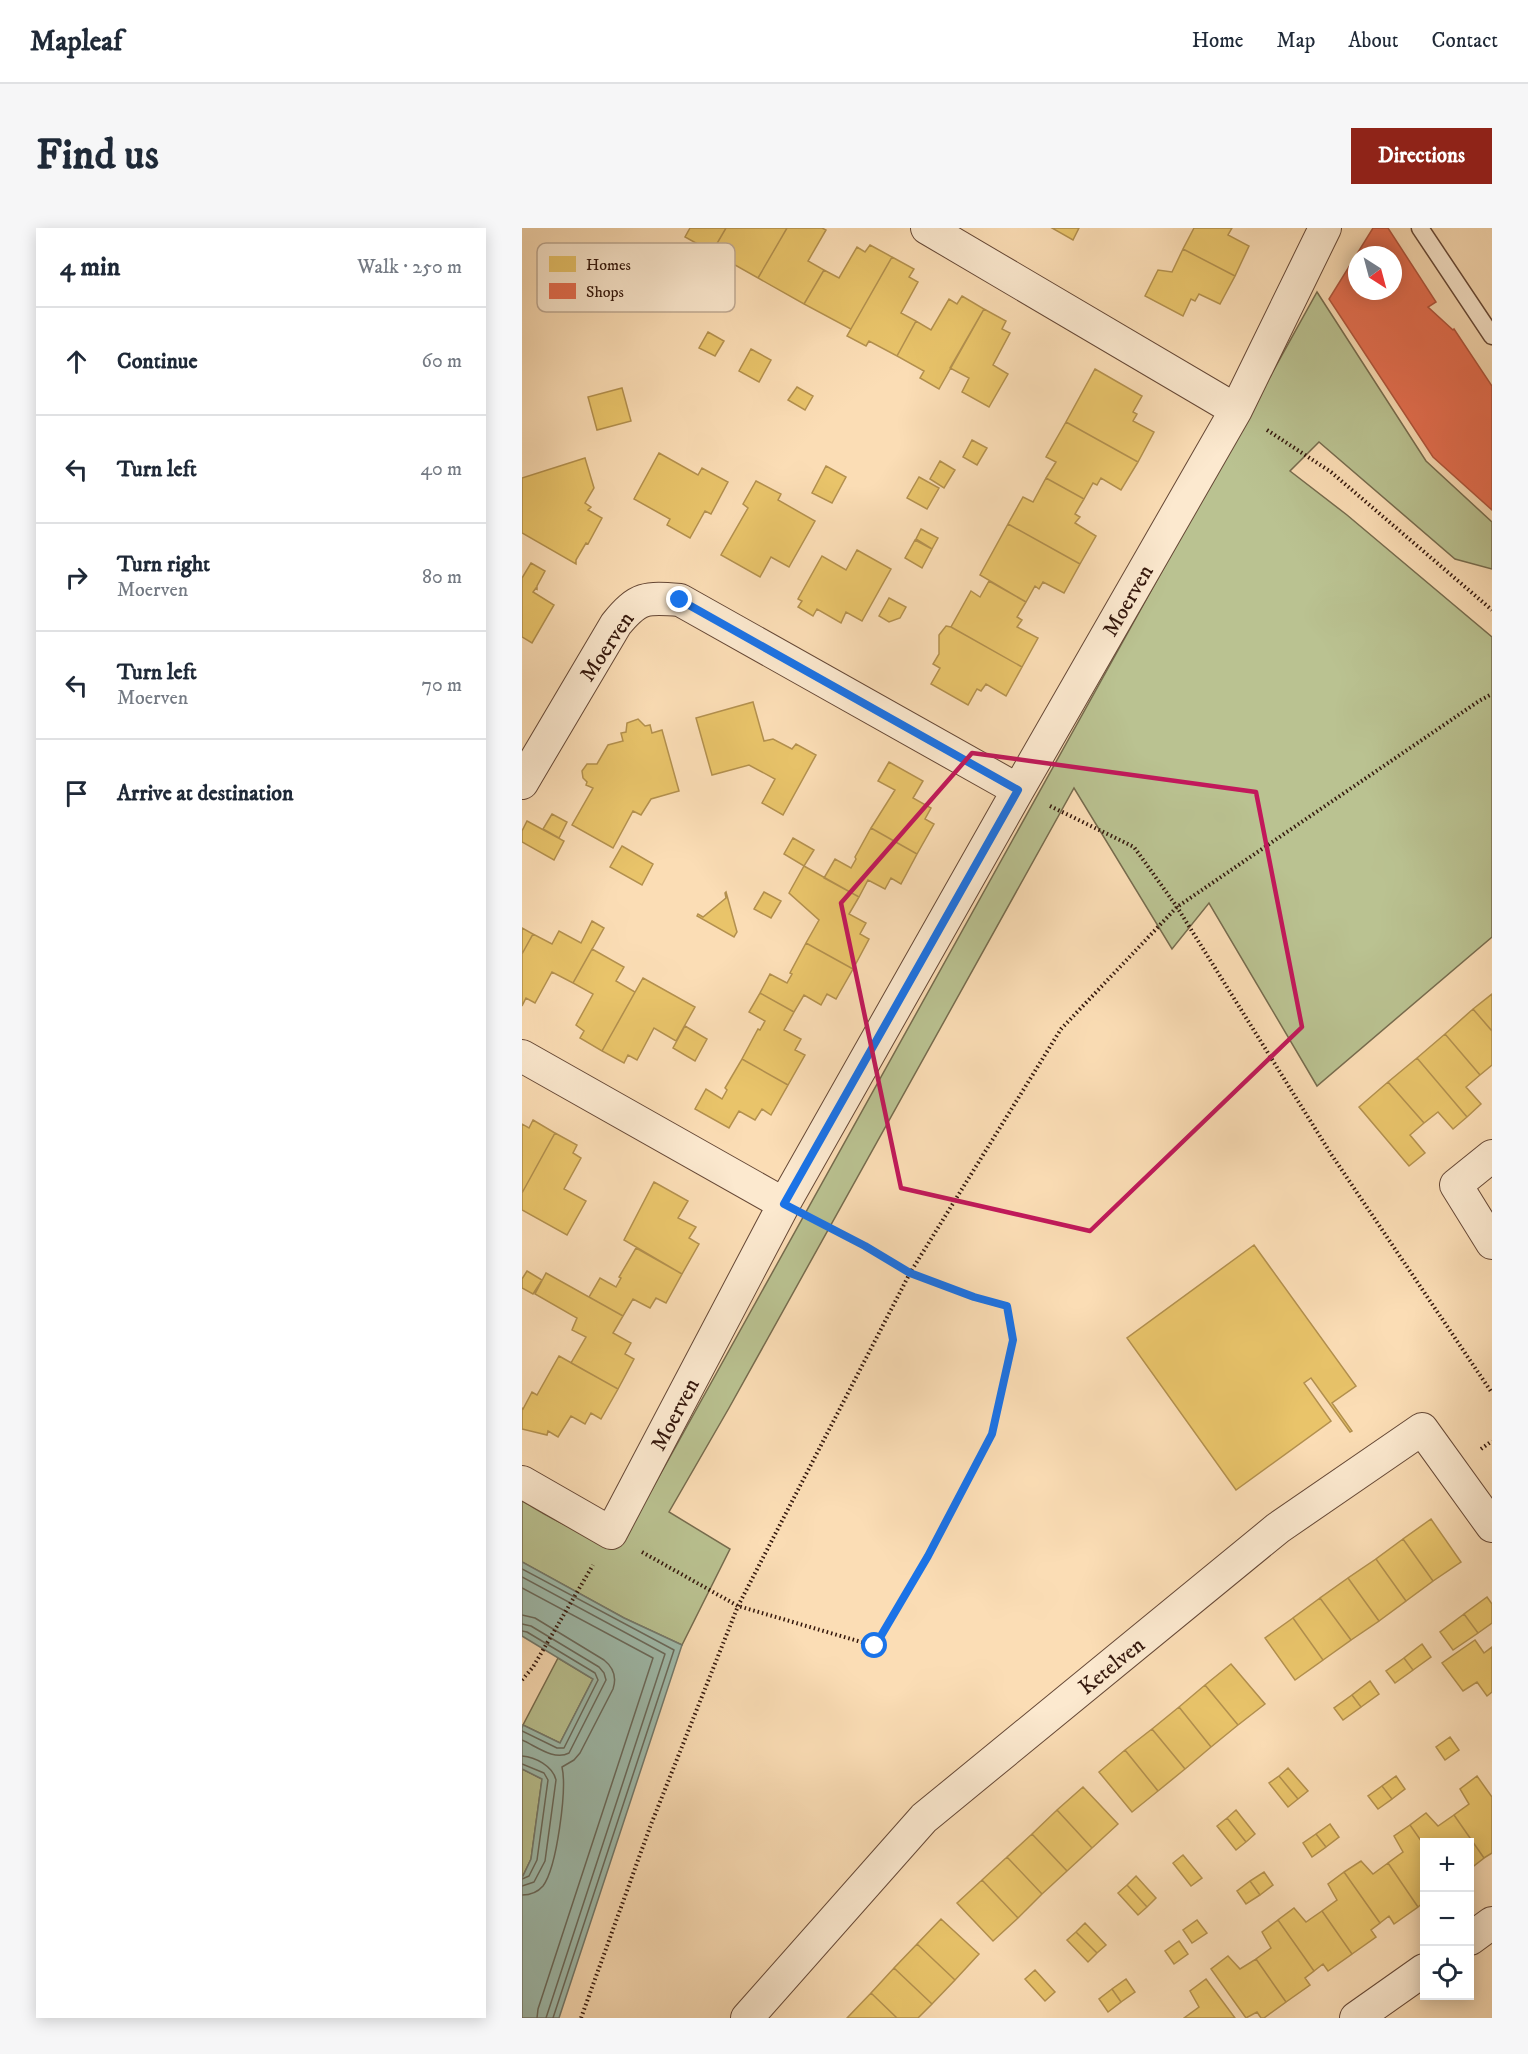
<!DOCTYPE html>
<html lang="en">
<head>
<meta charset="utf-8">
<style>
  body { margin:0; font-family:"IM FELL DW Pica",serif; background:#f6f6f7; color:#1f2937 }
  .controls { position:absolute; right:18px; bottom:18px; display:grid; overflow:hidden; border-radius:0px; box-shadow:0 3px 15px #0003 }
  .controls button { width:54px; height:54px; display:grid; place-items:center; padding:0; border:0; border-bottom:2px solid #e0e1e3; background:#fff; color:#1f2937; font:30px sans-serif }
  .compass { position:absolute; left:826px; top:18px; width:54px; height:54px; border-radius:50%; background:#fff; box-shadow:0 3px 15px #0003; rotate:144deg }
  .stop { position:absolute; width:18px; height:18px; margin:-14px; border:4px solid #1a73e8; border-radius:50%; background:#fff }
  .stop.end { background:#1a73e8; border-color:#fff; box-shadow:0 2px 6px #0008 }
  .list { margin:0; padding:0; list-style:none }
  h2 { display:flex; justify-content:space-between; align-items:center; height:78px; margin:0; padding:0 24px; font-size:26px }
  h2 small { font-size:20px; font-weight:400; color:#747a83 }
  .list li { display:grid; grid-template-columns:39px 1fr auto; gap:18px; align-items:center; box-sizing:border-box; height:108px; padding:0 24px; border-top:2px solid #e0e1e3 }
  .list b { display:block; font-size:22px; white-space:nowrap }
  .list p { margin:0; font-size:20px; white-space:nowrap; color:#747a83 }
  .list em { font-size:20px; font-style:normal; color:#747a83 }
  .icon { flex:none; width:33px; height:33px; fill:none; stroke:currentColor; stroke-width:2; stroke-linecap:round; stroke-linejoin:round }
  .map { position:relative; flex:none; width:970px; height:1790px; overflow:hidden; border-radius:0px }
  header { display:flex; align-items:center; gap:36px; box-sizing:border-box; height:84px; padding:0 30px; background:#fff; border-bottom:2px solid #e0e1e3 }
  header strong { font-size:28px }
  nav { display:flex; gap:33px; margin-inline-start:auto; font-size:21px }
  .intro { display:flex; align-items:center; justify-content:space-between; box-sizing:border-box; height:144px; padding:0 36px }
  h1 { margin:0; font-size:42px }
  .button { padding:15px 27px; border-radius:0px; background:#8f2418; color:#fff; font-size:21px; font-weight:700 }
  main { display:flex; gap:36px; padding:0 36px }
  aside { flex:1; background:#fff; border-radius:0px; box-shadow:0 3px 15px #0003 }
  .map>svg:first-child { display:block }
  .green { fill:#bac291; stroke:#776c4e; stroke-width:1.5 }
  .water { fill:#9fbcad; stroke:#747a6d; stroke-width:1.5 }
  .homes { fill:#e9c46a; stroke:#b3904e; stroke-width:1.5 }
  .shops { fill:#e76f51; stroke:#b1553c; stroke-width:1.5; fill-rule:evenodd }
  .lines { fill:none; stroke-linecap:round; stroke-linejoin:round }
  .shore { stroke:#6a6a5c; stroke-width:1.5 }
  .service-casing { stroke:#664836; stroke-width:19 }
  .minor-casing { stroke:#664836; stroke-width:34 }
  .path { stroke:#34170c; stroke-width:4; stroke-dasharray:1.5 3; stroke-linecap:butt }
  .service { stroke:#fce9cf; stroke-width:16 }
  .minor { stroke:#fce9cf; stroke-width:32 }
  .route { stroke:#1a73e8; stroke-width:8 }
  .marked { fill:none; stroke:#c2185b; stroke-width:4.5; stroke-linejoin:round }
  .labels { text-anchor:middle; stroke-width:6; stroke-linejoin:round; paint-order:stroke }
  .street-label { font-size:22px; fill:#34170c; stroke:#fce9cf }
  .key { fill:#fce9cf; stroke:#c0aa94; stroke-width:1.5 }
  .key-label { font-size:16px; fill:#34170c }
</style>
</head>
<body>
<header>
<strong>Mapleaf</strong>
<nav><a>Home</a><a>Map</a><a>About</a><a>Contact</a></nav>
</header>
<div class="intro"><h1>Find us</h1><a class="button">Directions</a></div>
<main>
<aside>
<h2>4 min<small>Walk · 250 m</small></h2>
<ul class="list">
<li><svg class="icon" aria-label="ahead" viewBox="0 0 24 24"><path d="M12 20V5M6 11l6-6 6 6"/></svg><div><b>Continue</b></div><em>60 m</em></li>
<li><svg class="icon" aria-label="left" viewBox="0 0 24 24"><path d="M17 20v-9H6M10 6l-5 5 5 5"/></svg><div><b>Turn left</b></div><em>40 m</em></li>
<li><svg class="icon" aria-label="right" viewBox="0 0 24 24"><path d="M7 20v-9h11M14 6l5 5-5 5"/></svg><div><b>Turn right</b><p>Moerven</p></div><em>80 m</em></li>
<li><svg class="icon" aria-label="left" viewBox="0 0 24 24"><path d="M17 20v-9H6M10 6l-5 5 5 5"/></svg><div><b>Turn left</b><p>Moerven</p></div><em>70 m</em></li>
<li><svg class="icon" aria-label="arrive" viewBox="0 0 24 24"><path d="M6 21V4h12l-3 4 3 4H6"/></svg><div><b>Arrive at destination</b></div></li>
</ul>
</aside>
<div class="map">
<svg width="970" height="1790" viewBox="0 0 970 1790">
  <rect width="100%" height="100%" fill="#fbddb5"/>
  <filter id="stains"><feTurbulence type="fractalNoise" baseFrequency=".00333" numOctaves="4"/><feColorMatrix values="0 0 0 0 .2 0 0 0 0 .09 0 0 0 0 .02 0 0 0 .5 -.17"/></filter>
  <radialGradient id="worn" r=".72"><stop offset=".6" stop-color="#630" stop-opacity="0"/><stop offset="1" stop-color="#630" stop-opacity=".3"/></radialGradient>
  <!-- green -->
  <path class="green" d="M795,64l109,169 66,61v47l-37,-10 -136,-117 -29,29 57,44 145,122v300l-175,149 -108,-183 -37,46 -98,-161 -345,620 -60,104 61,37 -48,96 -58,-27 -102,-56v-61c20,11 65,43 87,28 15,-10 28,-26 42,-38z
    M36,1430l35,21 -33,64 -37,-18z
    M0,1541l20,10 -11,80 -9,19z"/>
  <!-- water -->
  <path class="water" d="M0,1334l102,56 58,27 -123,373h-37v-140l9,-19 11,-80 -20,-10v-41l1,-3 37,18 33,-64 -71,-43z"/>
  <!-- homes -->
  <path class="homes" d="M168,0h36l-14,24 -27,-15z
    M204,0h61l-29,50 -46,-26z
    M265,0h35l4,2 -18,31 16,9 -20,34 -46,-26z
    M530,0h27l-6,12z
    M672,0h38l-4,7 21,11 -14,30 -52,-27z
    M348,17l22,12 -45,79 4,-7 -47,-25 20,-34 15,8 18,-31 8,5z
    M661,21l52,27 -15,28 -21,-10 -4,7 -4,-2 -8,17 -38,-20 13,-26 14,2z
    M370,29l22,12 -5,8 9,5 -17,31 15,8 -19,35 -28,-15 -3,5 -19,-10z
    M440,68l22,13 -45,80 -19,-11 4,-7 -27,-15 19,-35 15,9 18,-31 8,5z
    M462,81l22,12 -4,8 8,4 -17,32 15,9 -19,33 -27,-15 7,-14 -19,-10z
    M186,104l16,9 -9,15 -16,-8z
    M229,121l20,11 -12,22 -20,-11z
    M573,141l47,27 -9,16 4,2 -4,7 21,11 -16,30 -72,-40z
    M275,159l16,9 -8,14 -17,-10z
    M100,160l9,33 -34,9 -9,-33z
    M544,194l72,40 -17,28 -20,-12 -4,7 -4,-2 -9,16 -38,-21 10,-16 -10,-5z
    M450,212l15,8 -10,17 -14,-8z
    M137,225l39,22 4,-7 26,14 -17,32 -6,-3 -15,27 -23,-13 3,-6 -36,-20z
    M63,230l9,30 -9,15 6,4 -3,3 14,8 -14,26 -2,-1 -10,17v4l-54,-31v-55z
    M418,233l15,9 -11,18 -14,-9z
    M304,238l20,11 -14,26 -20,-10z
    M397,249l20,11 -12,21 -20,-11z
    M524,250l38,21 -9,15 5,3 -5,6 21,13 -16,28 -72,-40 15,-27 10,5z
    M234,253l25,13 -3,6 37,21 -26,46 -18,-10 -11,20 -39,-22 27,-47 -5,-4z
    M486,296l72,40 -16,29 -21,-11 -4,7 -4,-3 -9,16 -46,-27z
    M399,301l17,9 -6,11 -16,-10z
    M393,312l17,9 -10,19 -17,-10z
    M335,322l34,19 -29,52 -16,-9 -5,11 -24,-14 -4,7 -15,-9 4,-6 -4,-2 24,-43 24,14z
    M9,335l14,8 -8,15v3l-1,-1 -3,4 21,13 -22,38 -10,-6v-59z
    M467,353l37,21 -9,15 5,3 -5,7 21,11 -16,29 -71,-40 20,-36 9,6z
    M367,370l17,9 -6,11 -11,4 -10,-6z
    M424,398l5,1 71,40 -16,29 -20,-12 -5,7 -4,-2 -9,16 -37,-21 9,-16 -7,-4 6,-10v-19z
    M231,474l11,39 9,-2 19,10 4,-5 20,11 -33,60 -21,-12 13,-24 -26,-14 -37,10 -16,-57z
    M116,491l7,7 5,-1 2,8 10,-3 17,61 -28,8 -10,16 -8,-4 -20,37 -41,-23 21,-37 -7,-3 1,-3 -4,-4 -1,-7 5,-7h10l11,-19 15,-4 -2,-8 5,-1 1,-9z
    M367,534l34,19 -10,17 18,10 -6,11 9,5 -17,30 -46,-26 24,-38 -17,-9z
    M30,586l15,8 -8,16 -16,-9z
    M5,593l37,20 -10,19 -32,-18v-11z
    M349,600l46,26 -16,30 -10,-6 -6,11 -17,-9 -9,17 -35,-19 11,-19 16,9 5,-9 -1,-2z
    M271,610l21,12 -10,16 -20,-12z
    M100,618l31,18 -11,21 -32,-18z
    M282,638l55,31 -10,17 17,9 -6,11 9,5 -16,30 -47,-26 13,-23 -30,-27z
    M204,664l11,40 -3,5 -37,-21 1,-2 5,3 23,-19 -1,-5z
    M242,664l17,9 -10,17 -17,-9z
    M70,693l12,7 -31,55 -21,-11 -17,31 -9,-5 -4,8v-52l11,-20 19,10 7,-13 22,12z
    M0,700l11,6 -11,20z
    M284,715l47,26 -17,30 -9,-5 -6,11 -17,-10 -10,17 -34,-19 10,-19 17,9 5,-9 -2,-1z
    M70,721l32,18 -8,14 19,11 -33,59 -22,-13 4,-7 -8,-6 17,-31 -20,-11z
    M121,750l52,29 -19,34 -22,-13 -17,32 -9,-5 -4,8 -22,-12z
    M238,765l34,19 -10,18 17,9 -6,11 10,5 -17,30 -46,-26 16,-30 2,1 5,-9 -16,-9z
    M970,766v37l-19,-22z
    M951,781l19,22v34l-12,10 -35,-41z
    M163,798l22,13 -12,22 -22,-13z
    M923,806l35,41 -14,12 15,17 -14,13 -50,-59z
    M895,830l50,59 -14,12 -15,-17 -14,11 -36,-41z
    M220,831l46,26 -17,30 -9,-6 -7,11 -16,-9 -10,17 -34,-19 11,-20 16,10 5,-9 -2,-2z
    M866,854l36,41 -14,12 15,18 -16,13 -50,-59z
    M11,892l22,13 -33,60v-69l7,4z
    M33,905l22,12 -4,8 8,5 -17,31 22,12 -19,34 -45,-25v-17z
    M132,954l34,19 -10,17 18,9 -7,11 10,6 -17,30 -58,-34z
    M732,1017l102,141 -24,17 20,28 -2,1 -39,-54 -7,5 27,38 -95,69 -109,-152z
    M114,1020l46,26 -16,29 -10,-5 -6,10 -17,-9 -10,17 -34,-19 11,-19 16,9 5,-9 -2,-1z
    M5,1043l15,9 -9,14 -11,-6v-9z
    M24,1045l77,43 -10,17 18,10 -6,11 9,5 -16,30 -47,-26 15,-26 -14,-7 5,-12 -42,-24z
    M37,1128l59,33 -17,30 -10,-6 -6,11 -14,-8 -13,21 -10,-6 -1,4 -25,-6v-21l1,1 9,-17 5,3z
    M909,1291l30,43 -28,19 -30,-42z
    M881,1311l30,42 -27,20 -30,-42z
    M854,1331l30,42 -27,20 -31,-43z
    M826,1350l31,43 -28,19 -31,-42z
    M965,1369l5,7v19l-14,10 -14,-19z
    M798,1370l31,42 -28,20 -30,-42z
    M942,1386l14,19 -25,17 -13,-18z
    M771,1390l30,42 -28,20 -30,-42z
    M953,1412l9,13 8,-6v45l-5,4 -10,-14 -14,9 -21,-28z
    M900,1416l9,13 -18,13 -9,-12z
    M882,1430l9,12 -18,13 -9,-12z
    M709,1436l34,40 -27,21 -33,-40z
    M848,1453l9,13 -18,13 -9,-12z
    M683,1457l33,40 -27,22 -32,-40z
    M830,1467l9,12 -18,13 -9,-12z
    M657,1479l32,40 -26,22 -33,-40z
    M630,1501l33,40 -27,22 -33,-41z
    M928,1509l9,13 -14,10 -9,-13z
    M603,1522l33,41 -26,21 -33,-40z
    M766,1540l20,23 -10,8 -19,-23z
    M757,1548l19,23 -10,8 -19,-24z
    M874,1548l9,13 -13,10 -10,-13z
    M955,1548l15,21v56l-8,5 -30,-43 15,-11 -9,-15z
    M860,1558l10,13 -14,10 -10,-13z
    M561,1559l35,37 -26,24 -35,-38z
    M535,1582l35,38 -25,23 -35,-37z
    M714,1582l19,24 -9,8 -19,-24z
    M904,1585l12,13 16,-11 30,43 -14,11v-27h-46v3l-14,-20z
    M705,1590l19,24 -10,8 -19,-24z
    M808,1596l9,13 -13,10 -10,-13z
    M888,1597l14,20v57l-6,5 -30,-44 15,-11 -9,-16z
    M510,1606l35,37 -25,23 -35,-37z
    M794,1606l10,13 -14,10 -9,-14z
    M661,1627l19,23 -11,8 -18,-23z
    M485,1629l35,37 -24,24 -36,-38z
    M839,1633l12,13 15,-11 30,44 -24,17 -5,-8 -9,7 -36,-51z
    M742,1644l9,13 -13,10 -10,-14z
    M822,1644l36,51 -9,7 5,7 -24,17 -30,-43 15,-11 -9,-16z
    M614,1648l20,22 -9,9 -20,-22z
    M460,1652l36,38 -25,23 -36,-38z
    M728,1653l10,14 -14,9 -9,-13z
    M605,1657l20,22 -9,8 -20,-22z
    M772,1680l12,14 16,-11 30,43 -24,17 -5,-7 -9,7 -36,-51z
    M419,1691l38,35 -24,26 -38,-36z
    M675,1692l10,13 -15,10 -9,-13z
    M756,1692l36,51 -9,7 5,7 -24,17 -30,-43 15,-11 -9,-16z
    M563,1695l21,22 -9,8 -21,-21z
    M554,1704l21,21 -9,9 -21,-22z
    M657,1713l9,13 -14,10 -9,-13z
    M395,1716l38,36 -23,24 -38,-36z
    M706,1728l12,13 16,-10 30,43 -22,16h-3l-4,-6 -11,6 -35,-49z
    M372,1740l38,36 -14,14h-21l-26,-25z
    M513,1742l20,22 -10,9 -20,-22z
    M604,1751l9,13 -14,10 -9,-13z
    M684,1751l29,39h-51l15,-11 -9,-16z
    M590,1761l9,13 -13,10 -9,-13z
    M349,1765l26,25h-50z"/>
  <!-- shops -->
  <path class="shops" d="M851,0h15l48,74 -8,5 25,23 1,-1 38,57v124l-59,-53 -104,-158zM835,27h36v36h-36z"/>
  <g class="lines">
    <!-- shore -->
    <path class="shore" d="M0,1341l152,81 -121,368
      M0,1349l143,77 -119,364
      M0,1360l131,70 -115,351 -1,9
      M0,1387l13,3 69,42c10,8 13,17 9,29l-33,64 -6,7 -12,7c5,22 -5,100 -19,119 -6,7 -13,9 -21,9
      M0,1396l9,2 68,41 5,6 2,7 -37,73c-15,8 -33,-7 -47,-13
      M0,1403l5,1 68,41 3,7 -34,68h-7l-35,-17
      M0,1528c13,1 31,10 34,24l-11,81 -11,21 -12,4
      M0,1536l22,9 4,7 -11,80 -8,16 -7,3"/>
    <!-- service casing -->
    <g class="service-casing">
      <path id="service" d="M898,0l72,108"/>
    </g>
    <!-- minor casing -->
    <g class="minor-casing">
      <path id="minor" d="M405,0l309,182
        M0,555l94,-159c22,-27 30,-27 64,-24l338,190
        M0,828l262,148
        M970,928l-36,29 36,58
        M0,1254l89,51 173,-329 234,-414 218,-380 89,-182
        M948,1711l22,-16
        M225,1790l177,-200 354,-290 144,-99 70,97
        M834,1790l68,-48"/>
    </g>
    <!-- path -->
    <path class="path" d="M745,202l64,42 161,138
      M528,578l84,41 43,60 154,247 161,239
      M959,1221l11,-8
      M120,1324l96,54 137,40 53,-91 64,-121 21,-94 -6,-34 -33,-9 -64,-24 -45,-27 -49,-25
      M0,1452l11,-13 60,-102
      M59,1790l69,-191 88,-221 172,-333 151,-244 116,-122 302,-206 13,-7"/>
    <!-- service -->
    <use href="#service" class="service"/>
    <!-- minor -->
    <use href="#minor" class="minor"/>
  </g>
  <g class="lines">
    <!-- route -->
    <path class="route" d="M158,372l338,190 -234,414 81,42 45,27 64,24 33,9 6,34 -21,94 -64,122 -53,90"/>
  </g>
  <!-- marked area -->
  <path class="marked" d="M450,525l284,39 46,235 -212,204 -189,-43 -60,-285z"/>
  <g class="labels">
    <!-- street labels -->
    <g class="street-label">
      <text transform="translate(605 372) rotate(-60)" y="8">Moerven</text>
      <text transform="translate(84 418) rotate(-56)" y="8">Moerven</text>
      <text transform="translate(152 1186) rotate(-62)" y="8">Moerven</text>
      <text transform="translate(589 1437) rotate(-39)" y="8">Ketelven</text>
    </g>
  </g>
  <!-- legend -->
  <rect x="15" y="15" width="198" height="69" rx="9" class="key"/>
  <rect x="27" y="28" width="27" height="16" fill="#e9c46a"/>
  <rect x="27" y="55" width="27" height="16" fill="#e76f51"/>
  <g class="key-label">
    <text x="64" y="42">Homes</text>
    <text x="64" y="69">Shops</text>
  </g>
  <rect width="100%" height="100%" filter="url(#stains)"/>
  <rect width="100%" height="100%" fill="url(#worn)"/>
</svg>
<div class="controls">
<button>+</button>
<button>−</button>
<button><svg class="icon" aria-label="locate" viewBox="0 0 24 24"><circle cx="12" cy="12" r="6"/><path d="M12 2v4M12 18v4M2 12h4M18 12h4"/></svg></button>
</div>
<svg class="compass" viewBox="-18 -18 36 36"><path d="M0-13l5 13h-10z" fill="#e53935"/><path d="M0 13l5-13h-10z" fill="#747a83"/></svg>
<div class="stop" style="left:353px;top:1418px"></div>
<div class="stop end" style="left:158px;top:372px"></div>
</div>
</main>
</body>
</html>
